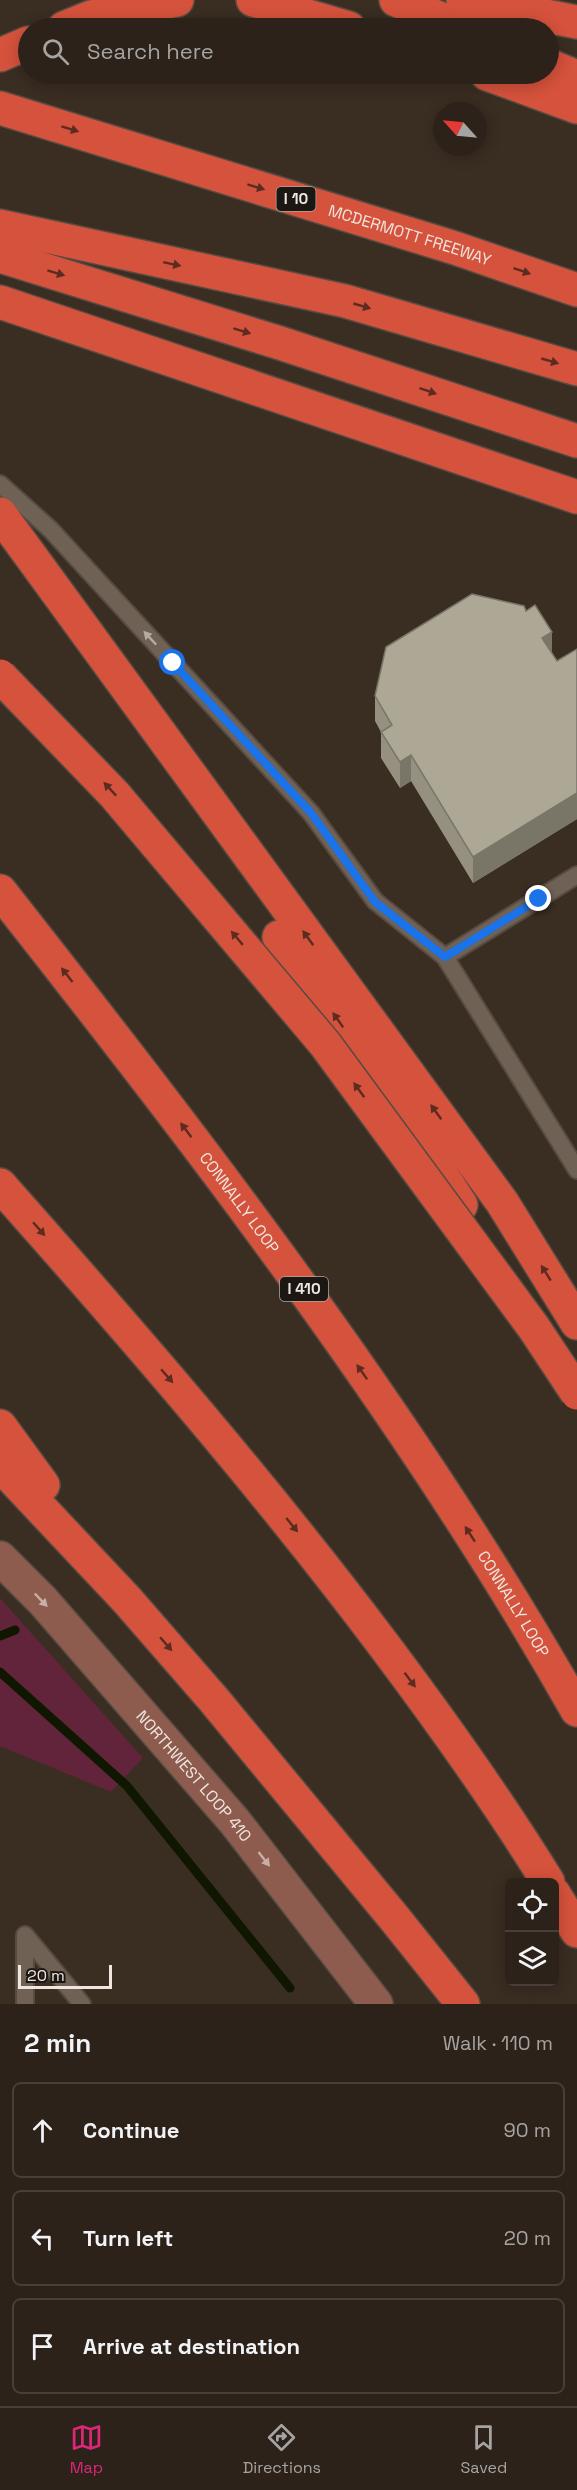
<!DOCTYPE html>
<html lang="en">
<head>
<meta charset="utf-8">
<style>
  body { margin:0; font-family:"Space Grotesk",sans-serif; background:#382f27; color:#f1f3f6 }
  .controls { position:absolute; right:18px; bottom:18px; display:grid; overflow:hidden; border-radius:9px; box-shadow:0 3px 15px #0003 }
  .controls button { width:54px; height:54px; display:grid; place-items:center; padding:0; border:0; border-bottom:2px solid #483f39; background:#2c221a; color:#f1f3f6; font:30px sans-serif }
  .compass { position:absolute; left:433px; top:102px; width:54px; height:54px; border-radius:50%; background:#2c221a; box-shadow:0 3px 15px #0003; rotate:297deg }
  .scale { position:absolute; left:18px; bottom:15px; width:94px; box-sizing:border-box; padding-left:6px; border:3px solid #eee6df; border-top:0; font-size:16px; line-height:21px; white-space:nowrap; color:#eee6df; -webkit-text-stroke:4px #1c1712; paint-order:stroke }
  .stop { position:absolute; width:18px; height:18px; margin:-14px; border:4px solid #1a73e8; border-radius:50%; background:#fff }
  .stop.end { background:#1a73e8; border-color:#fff; box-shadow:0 2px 6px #0008 }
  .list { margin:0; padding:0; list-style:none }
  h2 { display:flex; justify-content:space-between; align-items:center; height:78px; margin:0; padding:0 24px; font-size:26px }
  h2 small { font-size:20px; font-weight:400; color:#a6a4a2 }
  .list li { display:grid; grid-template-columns:39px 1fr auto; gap:18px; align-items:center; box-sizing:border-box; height:96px; margin:0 12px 12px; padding:0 12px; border:2px solid #483f39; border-radius:9px }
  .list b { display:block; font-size:22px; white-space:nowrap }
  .list em { font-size:20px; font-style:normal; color:#a6a4a2 }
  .icon { flex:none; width:33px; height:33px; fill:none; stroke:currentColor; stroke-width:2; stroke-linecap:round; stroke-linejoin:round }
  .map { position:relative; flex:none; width:577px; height:2004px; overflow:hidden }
  .search { position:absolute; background:#2c221a; box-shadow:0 3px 15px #0003; left:18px; right:18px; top:18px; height:66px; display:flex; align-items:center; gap:15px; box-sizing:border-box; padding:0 21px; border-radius:33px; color:#a6a4a2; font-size:22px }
  .sheet { height:402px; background:#2c221a }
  nav { display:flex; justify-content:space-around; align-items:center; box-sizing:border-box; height:84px; border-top:2px solid #483f39; background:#2c221a; font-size:16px; color:#a6a4a2 }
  nav a { display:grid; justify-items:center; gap:3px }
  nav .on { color:#db2777 }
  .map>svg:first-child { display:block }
  .green { fill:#62243a }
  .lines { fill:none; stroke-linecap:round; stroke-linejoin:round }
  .stream { stroke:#0f1701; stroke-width:9 }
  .lane-casing { stroke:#564b42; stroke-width:20 }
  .secondary-casing { stroke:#564b42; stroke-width:36 }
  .highway-casing { stroke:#564b42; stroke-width:36 }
  .lane { stroke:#706155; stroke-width:16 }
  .secondary { stroke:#8e5c4e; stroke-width:33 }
  .highway { stroke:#d5523c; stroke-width:33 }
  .highway-bridge-casing { stroke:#564b42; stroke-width:36; stroke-linecap:butt }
  .highway-bridge { stroke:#d5523c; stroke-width:33 }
  .wall { fill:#959080 }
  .shaded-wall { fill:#797668 }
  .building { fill:#ada895; stroke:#797668; stroke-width:1.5 }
  .oneway { fill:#5d2c21 }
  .oneway2 { fill:#b5aaa1 }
  .oneway3 { fill:#c8afa5 }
  .route { stroke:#1a73e8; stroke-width:8 }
  .labels { text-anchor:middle; stroke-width:6; stroke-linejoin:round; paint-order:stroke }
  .shield { fill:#1c1712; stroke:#afa8a2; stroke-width:1.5 }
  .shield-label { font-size:15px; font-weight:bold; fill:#eee6df }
  .street-label { font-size:16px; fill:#eee6df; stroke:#1c1712 }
</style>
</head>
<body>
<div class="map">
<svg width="577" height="2004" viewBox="0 0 577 2004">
  <rect width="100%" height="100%" fill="#3a2d22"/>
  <!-- green -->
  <path class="green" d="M0,1598l143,160 -32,34 -111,-46z"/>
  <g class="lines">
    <!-- stream -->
    <path class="stream" d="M0,1636l15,-6
      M0,1672l127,114 163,202"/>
    <!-- lane casing -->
    <g class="lane-casing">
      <path id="lane" d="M0,484l51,46 260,283 64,88 70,56 132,213
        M445,957l132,-82
        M25,2004v-69l57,69"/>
    </g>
    <!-- secondary casing -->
    <g class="secondary-casing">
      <g id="secondary">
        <path id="s1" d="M0,1558l43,43 192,221 141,182"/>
      </g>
    </g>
    <!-- highway casing -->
    <g class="highway-casing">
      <g id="highway">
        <path d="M253,0l96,28"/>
        <path d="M396,0l67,28"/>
        <path d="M463,0l114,22"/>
        <path d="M64,28l27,-11 86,-17"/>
        <path d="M0,55l28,-12"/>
        <path d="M548,65l29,12"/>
        <path d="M487,74l90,33"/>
        <path id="s2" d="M0,108l455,140 122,42"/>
        <path d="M0,226l345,75 232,68"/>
        <path d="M0,256l280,87 297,98"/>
        <path d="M0,302l577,195"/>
        <path d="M0,514l502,688 75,121"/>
        <path id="s3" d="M0,891c206,262 412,528 577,819"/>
        <path d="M279,937l108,153 74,115"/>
        <path d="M0,1185c133,150 265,302 386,463 57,76 112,153 162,234"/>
        <path d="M0,1426l43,59"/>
        <path d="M0,1465l127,135 87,100 181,219 68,85"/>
        <path d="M554,1894l23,37"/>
      </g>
    </g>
    <!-- lane -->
    <use href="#lane" class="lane"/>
    <!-- secondary -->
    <use href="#secondary" class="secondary"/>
    <!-- highway -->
    <use href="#highway" class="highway"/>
    <!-- highway-bridge casing -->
    <g class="highway-bridge-casing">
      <path id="highway-bridge" d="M0,676l114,118 211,250 209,284 43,65"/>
    </g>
    <!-- highway-bridge -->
    <use href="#highway-bridge" class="highway-bridge"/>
  </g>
  <!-- wall -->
  <path class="wall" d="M577,649v170l-104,64 -62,-102 -11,7 -19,-30v-26l-6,-11v-25l177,-43 5,8z"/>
  <!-- shaded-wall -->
  <path class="shaded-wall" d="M552,632v26l-10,-20z
    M411,755v26l-11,7v-26z
    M577,793v26l-104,64v-26z"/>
  <!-- building -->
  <path class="building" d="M472,594l52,12 2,5 9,-6 17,27 -10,6 15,23 20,-12v144l-104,64 -62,-102 -11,7 -19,-30 11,-7 -17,-29 11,-49z"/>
  <!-- one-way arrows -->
  <defs><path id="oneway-solid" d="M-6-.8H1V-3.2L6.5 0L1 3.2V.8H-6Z" transform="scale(1.5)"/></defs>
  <g class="oneway">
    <use href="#oneway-solid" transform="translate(70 129) rotate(17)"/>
    <use href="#oneway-solid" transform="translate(256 187) rotate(17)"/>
    <use href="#oneway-solid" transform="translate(172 264) rotate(12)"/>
    <use href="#oneway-solid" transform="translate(522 271) rotate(19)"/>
    <use href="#oneway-solid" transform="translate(56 273) rotate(17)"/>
    <use href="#oneway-solid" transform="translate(362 306) rotate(16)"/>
    <use href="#oneway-solid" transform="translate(242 331) rotate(17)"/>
    <use href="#oneway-solid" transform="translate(550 361) rotate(16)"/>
    <use href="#oneway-solid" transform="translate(428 391) rotate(19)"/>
    <use href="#oneway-solid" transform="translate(110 789) rotate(-133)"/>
    <use href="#oneway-solid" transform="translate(237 938) rotate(-130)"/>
    <use href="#oneway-solid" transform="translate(308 938) rotate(-126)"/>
    <use href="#oneway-solid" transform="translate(67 975) rotate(-128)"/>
    <use href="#oneway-solid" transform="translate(338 1020) rotate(-125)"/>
    <use href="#oneway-solid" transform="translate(359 1090) rotate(-126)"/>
    <use href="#oneway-solid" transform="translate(436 1112) rotate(-126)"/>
    <use href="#oneway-solid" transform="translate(186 1130) rotate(-127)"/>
    <use href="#oneway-solid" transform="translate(39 1229) rotate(49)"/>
    <use href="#oneway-solid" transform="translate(546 1273) rotate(-122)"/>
    <use href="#oneway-solid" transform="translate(362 1372) rotate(-125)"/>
    <use href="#oneway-solid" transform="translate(167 1376) rotate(49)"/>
    <use href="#oneway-solid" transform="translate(292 1525) rotate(51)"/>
    <use href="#oneway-solid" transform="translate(470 1534) rotate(-123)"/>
    <use href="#oneway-solid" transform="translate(166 1644) rotate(49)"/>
    <use href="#oneway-solid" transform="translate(410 1680) rotate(53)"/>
  </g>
  <use class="oneway2" href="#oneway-solid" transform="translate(150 638) rotate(-133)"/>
  <g class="oneway3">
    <use href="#oneway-solid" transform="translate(41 1600) rotate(46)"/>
    <use href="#oneway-solid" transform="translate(264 1859) rotate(52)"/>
  </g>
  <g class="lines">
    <!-- route -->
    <path class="route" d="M173,663l138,150 64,89 70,55 94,-58"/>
  </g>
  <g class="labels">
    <!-- shield labels -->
    <g class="shield">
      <rect x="276.5" y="187" width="39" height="24" rx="4.5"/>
      <rect x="280" y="1277" width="48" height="24" rx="4.5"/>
    </g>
    <g class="shield-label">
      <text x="296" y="204">I 10</text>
      <text x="304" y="1294">I 410</text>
    </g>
    <!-- street labels -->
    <g class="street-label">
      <text dy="6" stroke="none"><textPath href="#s2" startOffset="429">MCDERMOTT FREEWAY</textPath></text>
      <text dy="6" stroke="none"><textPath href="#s3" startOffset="393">CONNALLY LOOP</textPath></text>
      <text dy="6" stroke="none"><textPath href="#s3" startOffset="879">CONNALLY LOOP</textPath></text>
      <text dy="6" stroke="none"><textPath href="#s1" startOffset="292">NORTHWEST LOOP 410</textPath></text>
    </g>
  </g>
</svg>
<div class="controls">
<button><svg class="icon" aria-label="locate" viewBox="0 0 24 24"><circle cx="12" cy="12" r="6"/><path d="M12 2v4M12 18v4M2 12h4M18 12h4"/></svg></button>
<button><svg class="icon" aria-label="layers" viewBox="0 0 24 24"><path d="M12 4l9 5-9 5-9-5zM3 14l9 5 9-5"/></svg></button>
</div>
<svg class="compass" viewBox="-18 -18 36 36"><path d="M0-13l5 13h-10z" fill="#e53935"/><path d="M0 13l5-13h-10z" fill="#a6a4a2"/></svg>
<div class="scale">20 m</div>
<div class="stop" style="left:173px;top:663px"></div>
<div class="stop end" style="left:539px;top:899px"></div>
<div class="search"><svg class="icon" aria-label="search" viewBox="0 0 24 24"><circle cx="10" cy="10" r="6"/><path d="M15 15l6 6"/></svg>Search here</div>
</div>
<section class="sheet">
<h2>2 min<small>Walk · 110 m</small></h2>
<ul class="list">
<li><svg class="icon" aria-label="ahead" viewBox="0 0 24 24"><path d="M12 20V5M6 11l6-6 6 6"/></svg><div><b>Continue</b></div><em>90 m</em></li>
<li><svg class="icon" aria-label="left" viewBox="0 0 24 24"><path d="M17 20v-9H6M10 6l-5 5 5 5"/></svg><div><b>Turn left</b></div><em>20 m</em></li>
<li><svg class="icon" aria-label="arrive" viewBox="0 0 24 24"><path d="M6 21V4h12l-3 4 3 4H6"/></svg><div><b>Arrive at destination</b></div></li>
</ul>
</section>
<nav>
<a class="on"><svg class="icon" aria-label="map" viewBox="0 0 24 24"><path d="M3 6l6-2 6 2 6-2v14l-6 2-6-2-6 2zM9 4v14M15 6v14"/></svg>Map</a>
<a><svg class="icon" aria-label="directions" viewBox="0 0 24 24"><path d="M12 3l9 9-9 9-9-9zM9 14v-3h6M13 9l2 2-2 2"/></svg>Directions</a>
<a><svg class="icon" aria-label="saved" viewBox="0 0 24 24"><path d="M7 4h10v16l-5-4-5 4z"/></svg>Saved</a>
</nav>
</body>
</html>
